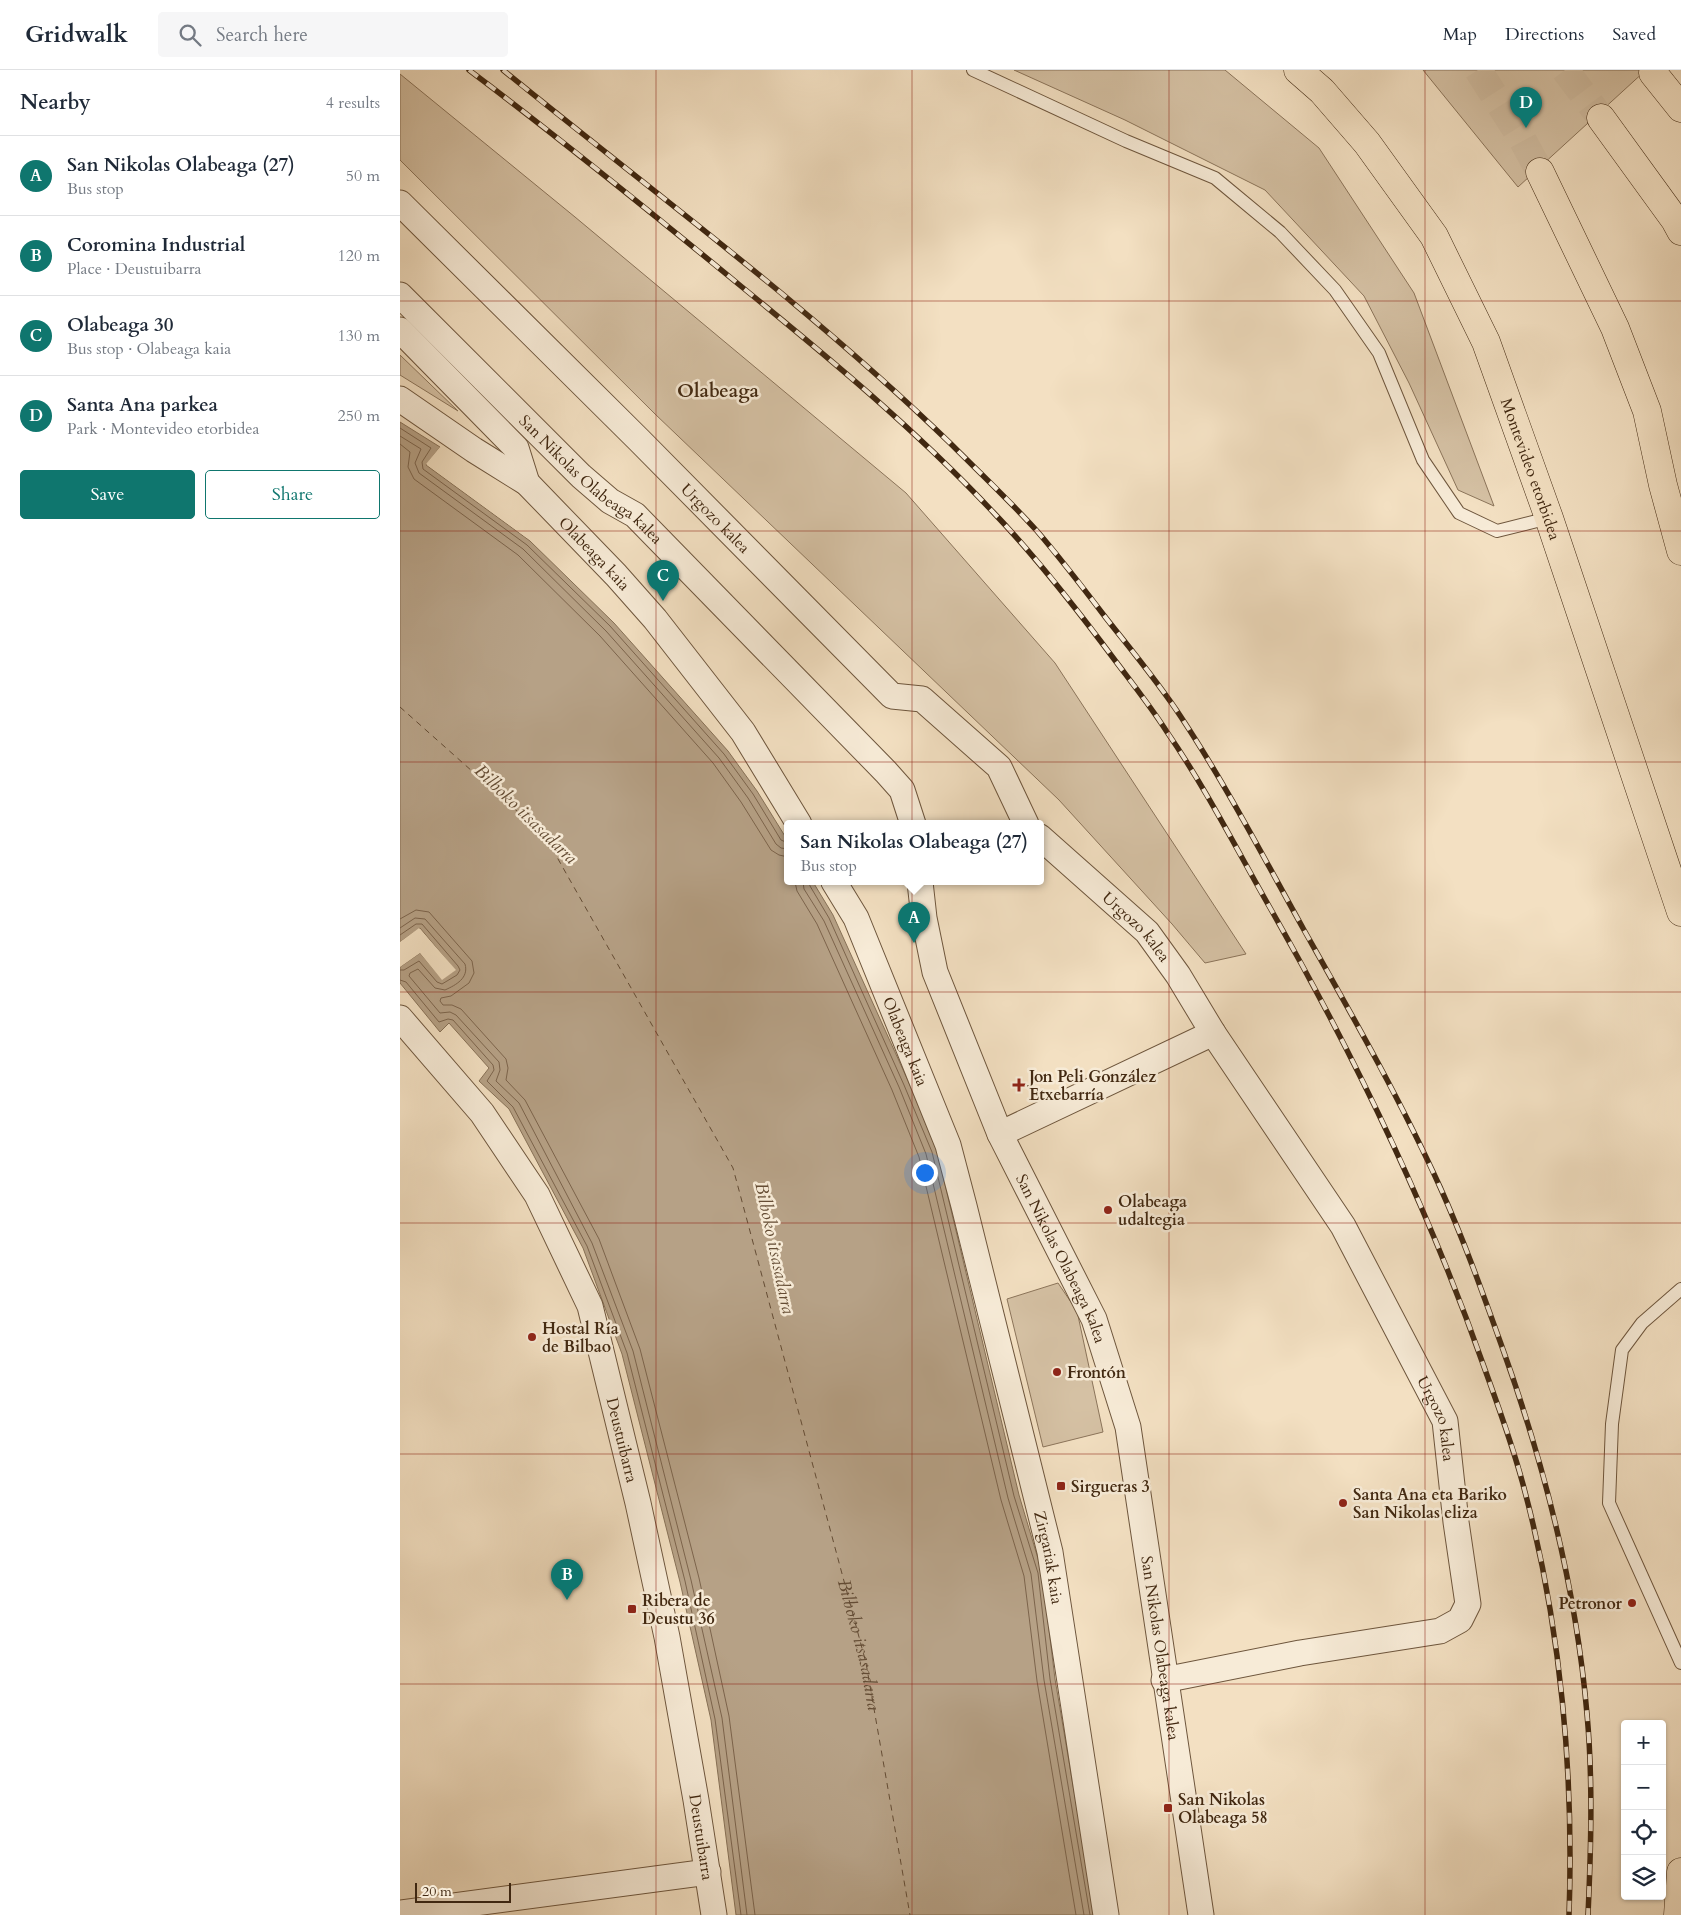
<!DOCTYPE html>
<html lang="en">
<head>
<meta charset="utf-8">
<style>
  body { margin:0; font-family:Cardo,serif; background:#f6f6f7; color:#1f2937 }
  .controls { position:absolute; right:15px; bottom:15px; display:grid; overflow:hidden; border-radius:5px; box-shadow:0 1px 4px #0004 }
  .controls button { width:45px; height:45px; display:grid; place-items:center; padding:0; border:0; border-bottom:1px solid #e0e1e3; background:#fff; color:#1f2937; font:25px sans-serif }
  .scale { position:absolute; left:15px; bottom:12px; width:96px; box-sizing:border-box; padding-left:5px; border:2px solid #412811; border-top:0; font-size:14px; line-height:18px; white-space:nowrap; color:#412811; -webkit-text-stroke:4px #f7ebd7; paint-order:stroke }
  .you { position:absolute; left:524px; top:1102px; width:18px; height:18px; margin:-12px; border:4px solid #fff; border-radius:50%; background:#1a73e8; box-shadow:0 0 0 8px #1a73e833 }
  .badge { display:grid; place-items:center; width:32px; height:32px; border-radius:50%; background:#0f766e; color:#fff; font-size:16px; font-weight:700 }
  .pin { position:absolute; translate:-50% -41px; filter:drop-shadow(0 1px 2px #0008) }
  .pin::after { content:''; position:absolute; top:26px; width:18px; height:15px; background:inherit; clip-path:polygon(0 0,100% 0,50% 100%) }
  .popup { position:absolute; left:384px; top:750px; width:260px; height:65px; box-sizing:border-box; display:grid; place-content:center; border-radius:5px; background:#fff; filter:drop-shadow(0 1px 4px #0005); font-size:16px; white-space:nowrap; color:#747a83 }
  .popup b { font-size:19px; color:#1f2937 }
  .popup::after { content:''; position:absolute; left:50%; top:100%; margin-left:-10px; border:10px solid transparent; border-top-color:#fff }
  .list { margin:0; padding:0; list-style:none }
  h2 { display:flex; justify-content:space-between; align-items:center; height:65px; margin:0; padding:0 20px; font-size:21px }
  h2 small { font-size:16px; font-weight:400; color:#747a83 }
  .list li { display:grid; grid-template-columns:32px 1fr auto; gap:15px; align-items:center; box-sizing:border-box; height:80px; padding:0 20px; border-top:1px solid #e0e1e3 }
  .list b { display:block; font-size:19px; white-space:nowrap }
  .list p { margin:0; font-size:16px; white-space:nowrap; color:#747a83 }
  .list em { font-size:16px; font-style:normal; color:#747a83 }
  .actions { display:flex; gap:10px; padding:15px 20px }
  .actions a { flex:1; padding:11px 0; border:1px solid #0f766e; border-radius:5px; text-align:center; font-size:18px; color:#0f766e }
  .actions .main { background:#0f766e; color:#fff }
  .icon { flex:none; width:28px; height:28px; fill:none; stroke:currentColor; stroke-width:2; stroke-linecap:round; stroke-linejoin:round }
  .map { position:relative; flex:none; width:1281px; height:1845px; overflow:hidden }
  header { display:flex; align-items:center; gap:30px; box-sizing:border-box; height:70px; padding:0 25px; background:#fff; border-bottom:1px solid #e0e1e3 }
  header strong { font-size:24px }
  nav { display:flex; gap:28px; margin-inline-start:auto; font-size:18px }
  .search { width:350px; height:45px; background:#f6f6f7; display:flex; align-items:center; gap:12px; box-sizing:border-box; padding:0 18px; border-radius:5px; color:#747a83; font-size:19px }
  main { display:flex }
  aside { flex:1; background:#fff }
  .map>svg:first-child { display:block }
  .green { fill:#d5c1a4; stroke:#8b745a }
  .water { fill:#b6a186; stroke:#877157 }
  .pier { fill:#f3e0c2 }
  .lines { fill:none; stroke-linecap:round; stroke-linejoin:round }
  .shore { stroke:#7c644c; stroke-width:1 }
  .ferry { stroke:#644c34; stroke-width:1; stroke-dasharray:6 5; stroke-linecap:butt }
  .highway-tunnel { stroke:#cfbb9f; stroke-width:28; stroke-dasharray:28 14; stroke-linecap:butt }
  .lane-casing { stroke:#6e563d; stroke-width:14 }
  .street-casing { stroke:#6e563d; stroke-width:27 }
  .primary-casing { stroke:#412811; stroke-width:29 }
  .highway-casing { stroke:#412811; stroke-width:29 }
  .lane { stroke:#f7ebd7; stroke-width:12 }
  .street { stroke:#f7ebd7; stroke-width:25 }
  .primary { stroke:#f3e0c2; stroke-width:28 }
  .highway { stroke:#f3e0c2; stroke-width:28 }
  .rail-casing { stroke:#412811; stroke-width:5.5 }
  .rail { stroke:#f7ebd7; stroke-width:4; stroke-dasharray:11; stroke-linecap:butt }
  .grid { fill:none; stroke:#8f2418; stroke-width:1; stroke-opacity:0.55 }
  .poi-dot { fill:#8f2418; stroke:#f7ebd7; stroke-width:2 }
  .labels { text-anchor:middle; stroke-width:5; stroke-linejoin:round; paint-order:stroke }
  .street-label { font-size:16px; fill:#412811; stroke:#f7ebd7 }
  .poi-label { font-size:16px; font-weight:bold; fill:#412811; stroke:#f7ebd7; text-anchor:start }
  .water-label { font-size:18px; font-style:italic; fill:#644c34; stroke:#f7ebd7 }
  .quarter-label { font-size:19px; font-weight:bold; fill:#412811; stroke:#f7ebd7 }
</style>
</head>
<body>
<header>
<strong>Gridwalk</strong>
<div class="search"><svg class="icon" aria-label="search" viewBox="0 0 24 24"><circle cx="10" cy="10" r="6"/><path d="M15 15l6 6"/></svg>Search here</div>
<nav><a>Map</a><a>Directions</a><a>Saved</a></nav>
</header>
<main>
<aside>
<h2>Nearby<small>4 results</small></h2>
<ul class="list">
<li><span class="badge">A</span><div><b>San Nikolas Olabeaga (27)</b><p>Bus stop</p></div><em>50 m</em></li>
<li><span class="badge">B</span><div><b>Coromina Industrial</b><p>Place · Deustuibarra</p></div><em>120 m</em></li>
<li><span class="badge">C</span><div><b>Olabeaga 30</b><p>Bus stop · Olabeaga kaia</p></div><em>130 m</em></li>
<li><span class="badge">D</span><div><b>Santa Ana parkea</b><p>Park · Montevideo etorbidea</p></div><em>250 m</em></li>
</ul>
<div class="actions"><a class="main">Save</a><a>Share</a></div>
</aside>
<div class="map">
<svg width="1281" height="1845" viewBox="0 0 1281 1845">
  <rect width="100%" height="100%" fill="#f3e0c2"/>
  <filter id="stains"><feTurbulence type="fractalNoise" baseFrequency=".004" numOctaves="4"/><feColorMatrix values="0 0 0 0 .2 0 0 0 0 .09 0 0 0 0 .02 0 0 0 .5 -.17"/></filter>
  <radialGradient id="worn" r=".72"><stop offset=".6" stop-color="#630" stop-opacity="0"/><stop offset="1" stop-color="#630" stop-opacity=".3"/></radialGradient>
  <!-- green -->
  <path class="green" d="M614,0h211l94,78 95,145 80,213 -36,-16 -49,-107 -45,-87 -99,-106 -140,-70z
    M1023,0h223l-128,117z
    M0,4l175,143 331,276 149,170 191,291 -41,9 -33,-39 -113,-124 -404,-386 -255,-254z
    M0,285l58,56 -58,-36z
    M658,1213l19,28 26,121 -60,15 -36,-148z"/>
  <!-- water -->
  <path class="water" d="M0,352l40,25 -14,18 104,76 84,82 114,128 29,40 31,50v41h25l20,33 76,168 28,68 82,344 23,77 13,107 40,236h-359l-25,-195 -31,-138 -58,-228 -39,-106 -74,-139 -30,-28 10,-13 -40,-45 -9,9 -40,-49v-16l20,-14 22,26 13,-9 -35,-42 -20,14z"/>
  <!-- pier -->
  <path class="pier" d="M40,377l2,2 -13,15 99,72 -1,2 -101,-74z
    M19,858l37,42 -14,10 -22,-27 -20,14v-3l20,-13 22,25 10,-6 -33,-39 -19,13v-2z"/>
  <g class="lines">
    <!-- shore -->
    <path class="shore" d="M0,358l31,20 -9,14 1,7 104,76 83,81 114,128 29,40 28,46 7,3
      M0,366l21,13 -6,14 4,10 104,76 83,82 113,127 29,40 28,46 5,4 7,1
      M0,374l10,8 -2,15 6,12 104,76 82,81 113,127 28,39 30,48 8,5 9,2
      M395,812l2,9 20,33 75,166 27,67 82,343 23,76 13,105 39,234
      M403,812l1,7 20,32 75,166 27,67 82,344 23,76 13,106 40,235
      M409,812l1,4 19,32 75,167 28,67 82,344 24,77 12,106 40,236
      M0,849l16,-9 13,2 43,49 2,12 -5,10 -18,13 -10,2 -1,3 3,4h9l9,4 45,50 2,9 -2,12 19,20 74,139 41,110 59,229 30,138 26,199
      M0,858l15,-10 10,1 40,45c4,14 -9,21 -20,26l-10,-2 -17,-19 -8,4 -1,3 31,37 10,-1 6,3 43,47 1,8 -4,11 23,22 73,140 41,108 58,229 31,138 25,197
      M0,865l16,-11h6l36,42 2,4 -3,5 -15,9 -5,-2 -18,-21 -15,9h-4
      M0,910l6,2 33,40 9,-3 5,1 40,45 1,5 -7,11 26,26 74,139 40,107 58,228 30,138 26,196"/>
    <!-- ferry -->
    <path class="ferry" id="s1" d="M0,637l145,129 188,332 133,495 44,252"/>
    <!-- highway-tunnel -->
    <path class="highway-tunnel" d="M1078,0l44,69 18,33
      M1165,0l36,48"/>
    <!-- lane casing -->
    <g class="lane-casing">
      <path id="lane" d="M573,0l153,71 89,37 65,54 55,58 44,63 44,107 36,53 38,18 52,-13
        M1281,1219l-39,34 -20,27 -10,74 -3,79 72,160"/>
    </g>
    <!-- street casing -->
    <g class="street-casing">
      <g id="street">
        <path id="s2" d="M0,133l239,237 253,256 30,3 77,68 27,57"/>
        <path id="s3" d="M0,225l181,181 29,25 25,14 251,257 16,18 11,34"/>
        <path d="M0,260l116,118 11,35"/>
        <path id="s4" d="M0,329l74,51 53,33 89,92 39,44 88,113 56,92"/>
        <path id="s5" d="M640,767l107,95 31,43 35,58 130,193 102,195 11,101 12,82 -8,16 -20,11 -140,22 -136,27"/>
        <path id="s6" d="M434,812l22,36 92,227 16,61 86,346 56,363"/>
        <path id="s7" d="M520,812l4,36 11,54 65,162 94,185 34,108 73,488"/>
        <path id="s8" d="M0,948l82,95 55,82 53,111 48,197 29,134 29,163 18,115"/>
        <path d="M600,1064l213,-101"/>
        <path d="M0,1843l308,-41"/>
      </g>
    </g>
    <!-- primary casing -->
    <g class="primary-casing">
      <g id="primary">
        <path id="s9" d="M898,0l24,21 45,52 67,93 52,106 63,176 132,394"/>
        <path d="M1278,1845l3,-43"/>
      </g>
    </g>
    <!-- highway casing -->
    <g class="highway-casing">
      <path id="highway" d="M1253,3l28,35
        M1201,48l74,102 6,11
        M1140,102l75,156 32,83 16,74 18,66"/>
    </g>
    <!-- lane -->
    <use href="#lane" class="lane"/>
    <!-- street -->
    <use href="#street" class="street"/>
    <!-- primary -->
    <use href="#primary" class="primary"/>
    <!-- highway -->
    <use href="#highway" class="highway"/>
    <!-- rail casing -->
    <g class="rail-casing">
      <path id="rail" d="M69,0c93,70 183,143 273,217 87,71 174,143 251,225 44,46 83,96 121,147 18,24 37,48 53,73 38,55 69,116 102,174 84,147 158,299 214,458 15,42 31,84 42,128 36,136 49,283 44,423
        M103,0c151,123 308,238 447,373 29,29 59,57 87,88 24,28 47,58 69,87 26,33 52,64 75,99 45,68 83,141 123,213 48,85 96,169 136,257 23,51 42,104 61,157 43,119 75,243 86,370 6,66 4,134 1,201"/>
    </g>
    <!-- rail -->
    <use href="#rail" class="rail"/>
  </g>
  <!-- grid -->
  <path class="grid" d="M256,0v1845M512,0v1845M769,0v1845M1025,0v1845M0,231h1281M0,461h1281M0,692h1281M0,922h1281M0,1153h1281M0,1384h1281M0,1614h1281"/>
  <!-- markers -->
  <g class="poi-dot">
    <path d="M616.5 1007.5h5v5h5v5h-5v5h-5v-5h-5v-5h5z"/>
    <circle cx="708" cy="1140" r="5"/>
    <circle cx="132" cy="1267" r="5"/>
    <circle cx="657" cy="1302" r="5"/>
    <rect x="656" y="1411" width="10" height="10" rx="2.5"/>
    <circle cx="943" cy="1433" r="5"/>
    <circle cx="1232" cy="1533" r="5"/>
    <rect x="227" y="1534" width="10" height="10" rx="2.5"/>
    <rect x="763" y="1733" width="10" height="10" rx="2.5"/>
  </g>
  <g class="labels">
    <!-- street labels -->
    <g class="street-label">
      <text dy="6" stroke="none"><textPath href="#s9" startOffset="468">Montevideo etorbidea</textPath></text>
      <text dy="6" stroke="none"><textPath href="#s3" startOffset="266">San Nikolas Olabeaga kalea</textPath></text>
      <text dy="6" stroke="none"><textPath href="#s2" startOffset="446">Urgozo kalea</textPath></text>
      <text dy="6" stroke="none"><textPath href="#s4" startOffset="250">Olabeaga kaia</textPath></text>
      <text dy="6" stroke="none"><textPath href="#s5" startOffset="132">Urgozo kalea</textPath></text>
      <text dy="6" stroke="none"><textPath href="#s6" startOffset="175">Olabeaga kaia</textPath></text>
      <text dy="6" stroke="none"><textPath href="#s7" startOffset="405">San Nikolas Olabeaga kalea</textPath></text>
      <text dy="6" stroke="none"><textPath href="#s5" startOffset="712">Urgozo kalea</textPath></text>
      <text dy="6" stroke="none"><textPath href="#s8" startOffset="485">Deustuibarra</textPath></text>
      <text dy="6" stroke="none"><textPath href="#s6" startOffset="712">Zirgariak kaia</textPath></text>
      <text dy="6" stroke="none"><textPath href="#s7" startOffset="810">San Nikolas Olabeaga kalea</textPath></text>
      <text dy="6" stroke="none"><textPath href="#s8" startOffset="890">Deustuibarra</textPath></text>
    </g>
    <!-- poi labels -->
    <g class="poi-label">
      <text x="629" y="1012">Jon Peli González<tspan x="629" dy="18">Etxebarría</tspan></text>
      <text x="718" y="1137">Olabeaga<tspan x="718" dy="18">udaltegia</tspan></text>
      <text x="142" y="1264">Hostal Ría<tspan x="142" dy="18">de Bilbao</tspan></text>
      <text x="667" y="1308">Frontón</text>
      <text x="671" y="1422">Sirgueras 3</text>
      <text x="953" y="1430">Santa Ana eta Bariko<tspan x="953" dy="18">San Nikolas eliza</tspan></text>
      <text x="242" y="1536">Ribera de<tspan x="242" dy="18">Deustu 36</tspan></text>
      <text x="1222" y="1539" text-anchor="end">Petronor</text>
      <text x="778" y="1735">San Nikolas<tspan x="778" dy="18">Olabeaga 58</tspan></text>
    </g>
    <!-- water labels -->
    <g class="water-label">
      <text transform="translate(126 744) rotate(44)" y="6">Bilboko itsasadarra</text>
      <text transform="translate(375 1178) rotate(78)" y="6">Bilboko itsasadarra</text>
      <text dy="6" stroke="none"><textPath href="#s1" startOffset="1069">Bilboko itsasadarra</textPath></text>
    </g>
    <!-- quarter labels -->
    <g class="quarter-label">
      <text x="318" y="327">Olabeaga</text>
    </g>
  </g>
  <rect width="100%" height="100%" filter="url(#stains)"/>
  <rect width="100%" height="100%" fill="url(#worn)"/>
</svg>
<div class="controls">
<button>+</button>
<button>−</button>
<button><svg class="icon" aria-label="locate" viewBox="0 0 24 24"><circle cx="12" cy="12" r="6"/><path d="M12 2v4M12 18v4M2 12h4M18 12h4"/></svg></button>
<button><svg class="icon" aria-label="layers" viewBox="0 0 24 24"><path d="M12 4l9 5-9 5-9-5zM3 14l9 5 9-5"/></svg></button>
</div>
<div class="scale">20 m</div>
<div class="you"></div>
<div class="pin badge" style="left:514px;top:873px">A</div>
<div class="popup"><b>San Nikolas Olabeaga (27)</b>Bus stop</div>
<div class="pin badge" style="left:167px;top:1530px">B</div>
<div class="pin badge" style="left:263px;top:531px">C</div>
<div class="pin badge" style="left:1126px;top:58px">D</div>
</div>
</main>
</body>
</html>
